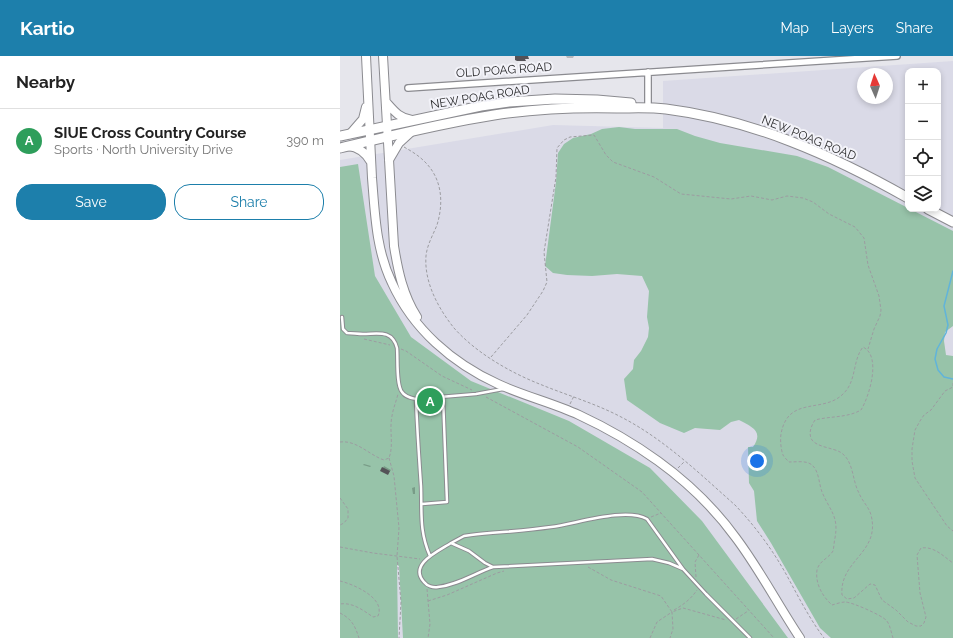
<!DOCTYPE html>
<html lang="en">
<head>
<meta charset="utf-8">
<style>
  body { margin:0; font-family:Raleway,sans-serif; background:#f6f6f6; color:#222 }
  .controls { position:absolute; right:12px; top:12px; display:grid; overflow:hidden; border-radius:8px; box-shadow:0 2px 6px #0003 }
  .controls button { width:36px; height:36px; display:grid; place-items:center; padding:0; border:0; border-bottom:1px solid #e0e0e0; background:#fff; color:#222; font:20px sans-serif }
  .compass { position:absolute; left:517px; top:12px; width:36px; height:36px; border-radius:50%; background:#fff; box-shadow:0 2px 6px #0003; rotate:357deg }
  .you { position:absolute; left:417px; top:405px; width:14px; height:14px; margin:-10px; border:3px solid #fff; border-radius:50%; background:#1a73e8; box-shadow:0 0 0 6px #1a73e833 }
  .badge { display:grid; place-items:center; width:26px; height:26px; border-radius:50%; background:#1d7fab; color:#fff; font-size:13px; font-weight:700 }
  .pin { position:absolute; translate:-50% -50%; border:2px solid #fff; box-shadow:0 1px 4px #0006 }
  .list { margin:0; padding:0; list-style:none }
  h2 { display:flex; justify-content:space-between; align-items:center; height:52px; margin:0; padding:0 16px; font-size:17px }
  h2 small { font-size:13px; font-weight:400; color:#767676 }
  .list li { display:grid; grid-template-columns:26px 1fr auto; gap:12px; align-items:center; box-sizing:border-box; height:64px; padding:0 16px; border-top:1px solid #e0e0e0 }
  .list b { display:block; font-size:15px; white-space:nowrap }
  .list p { margin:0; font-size:13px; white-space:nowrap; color:#767676 }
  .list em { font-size:13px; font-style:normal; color:#767676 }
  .actions { display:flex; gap:8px; padding:12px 16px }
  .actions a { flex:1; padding:9px 0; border:1px solid #1d7fab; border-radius:16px; text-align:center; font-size:14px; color:#1d7fab }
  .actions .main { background:#1d7fab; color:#fff }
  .icon { flex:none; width:22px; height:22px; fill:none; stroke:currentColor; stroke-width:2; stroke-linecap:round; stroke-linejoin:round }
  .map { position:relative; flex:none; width:613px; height:582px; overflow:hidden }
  header { display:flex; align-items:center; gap:24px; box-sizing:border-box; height:56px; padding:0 20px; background:#1d7fab; color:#fff }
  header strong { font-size:19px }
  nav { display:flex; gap:22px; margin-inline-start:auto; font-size:14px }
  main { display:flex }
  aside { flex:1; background:#fff }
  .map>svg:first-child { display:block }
  .built { fill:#dadae7; fill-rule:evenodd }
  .green { fill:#97c3a9 }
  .shadow { fill:#0003 }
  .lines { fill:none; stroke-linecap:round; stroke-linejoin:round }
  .stream { stroke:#61b4da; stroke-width:1.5 }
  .building { fill:#545257 }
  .lane-casing { stroke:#8b8b90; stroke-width:4.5 }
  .street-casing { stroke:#8b8b90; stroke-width:8 }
  .secondary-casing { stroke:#8b8b90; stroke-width:10 }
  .primary-casing { stroke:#8b8b90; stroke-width:11 }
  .path { stroke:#9c9ca1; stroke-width:1; stroke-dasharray:3 2; stroke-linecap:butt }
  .lane { stroke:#fff; stroke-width:2.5 }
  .street { stroke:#fff; stroke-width:5.5 }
  .secondary { stroke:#fff; stroke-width:8 }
  .primary { stroke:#fff; stroke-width:9 }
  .labels { text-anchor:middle; stroke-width:4; stroke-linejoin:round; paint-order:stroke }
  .street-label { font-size:12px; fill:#2a2a2c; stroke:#f3f3f9 }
</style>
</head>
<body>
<header>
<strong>Kartio</strong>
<nav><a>Map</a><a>Layers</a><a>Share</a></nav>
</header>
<main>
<aside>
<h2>Nearby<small></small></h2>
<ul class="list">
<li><span class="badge" style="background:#2e9e5b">A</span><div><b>SIUE Cross Country Course</b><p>Sports · North University Drive</p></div><em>390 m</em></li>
</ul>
<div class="actions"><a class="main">Save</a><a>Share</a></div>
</aside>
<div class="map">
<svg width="613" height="582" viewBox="0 0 613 582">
  <rect width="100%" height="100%" fill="#e6e6ec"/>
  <!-- built -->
  <path class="built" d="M613,5v577h-613v-478l213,-35 110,3v-47zM568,15h30v138h-30zM523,18h24v24h-24z"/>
  <!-- green -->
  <path class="green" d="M279,71l16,2h42l18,7 25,7 77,13 31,11 125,64v95l-8,6 -1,9 2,14 7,1v282h-122l-11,-10 -49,-85 -14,-22 -3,-30 -5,-8 -1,-36h5c11,-16 -1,-20 -14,-27l-8,2 -11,8 -25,-2 -11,5 -24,-10 -33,-23 -3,-21 9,-10 1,-9 7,-9 7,-14 1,-9 -2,-11 2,-26 -7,-15 -25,-2 -25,2 -25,-1 -14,-2 -8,-7 11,-84 2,-29 6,-9 9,-6 18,-4 11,-5z
    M18,108l17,112 36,61 60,44 98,40 81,47 52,53 86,117h-385l-4,-72 -2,-1 1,73h-58v-471z"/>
  <!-- shadow -->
  <path class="shadow" d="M226,0h8l-1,2h-6z
    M24,408l7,2 -1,1 -7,-2z
    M44,410l7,4 -3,4 -5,-6z
    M75,431v7h-2l-1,-6z"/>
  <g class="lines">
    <!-- stream -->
    <path class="stream" d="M613,215l-9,35 4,19 -2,8 -9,16 -2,10 3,11 6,7 9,2"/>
  </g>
  <!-- building -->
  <path class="building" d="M175,0h13l1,3h-4l1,2h-9l-2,-1z
    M42,411l8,4 -2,4 -8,-4z"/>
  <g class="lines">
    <!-- lane casing -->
    <g class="lane-casing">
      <path id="lane" d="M2,261l1,12 4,4c5,0 11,1 16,1 14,0 29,-5 34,14 1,10 -1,37 5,44 3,5 9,6 14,7
        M82,448l25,-2 -4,-105
        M111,487l13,-7 7,-1c27,-3 53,-4 80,-8 25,-3 74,-20 96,-8l36,50 23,25 44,44
        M90,500c-11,-25 -8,-44 -9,-70 -2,-29 -4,-58 -5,-87l60,-5 27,-5
        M153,511c-18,6 -35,18 -55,20 -5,1 -11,-1 -14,-5 -16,-18 15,-31 27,-39l18,8 16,12 8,4 159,-8 17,4 14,6"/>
    </g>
    <!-- street casing -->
    <g class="street-casing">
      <path id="street" d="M68,32l489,-32
        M308,51v-35"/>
    </g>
    <!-- secondary casing -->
    <g class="secondary-casing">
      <path id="secondary" d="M26,0c2,41 4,82 6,122 3,36 4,72 20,105 21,46 60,80 106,101 26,12 55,19 81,31 28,13 54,28 79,46 29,21 57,48 78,77 24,32 42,67 64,100
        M43,0l11,190c4,25 9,49 23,71
        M46,46c8,9 13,16 26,18
        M10,78l13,-15 3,-12
        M8,90c11,1 18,7 23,16
        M49,104l10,-17 12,-11"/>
    </g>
    <!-- primary casing -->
    <g class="primary-casing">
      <path id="primary" d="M0,80l141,-30 28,-4 46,-3 42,1 34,3
        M0,92c51,-12 102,-25 154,-33 40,-6 82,-8 123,-7 16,0 32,-1 49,1 87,11 166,46 242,89
        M588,153l25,13"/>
    </g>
    <!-- path -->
    <path class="path" d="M64,91c7,4 14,8 20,14 18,17 20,41 13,64 -4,10 -10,20 -11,31 -2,26 12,52 28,72 22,25 57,45 88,57 27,11 55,19 81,33 42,22 77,56 112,87 20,21 37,44 51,69 12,22 23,44 38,64
      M24,283l26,6
      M61,293l5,2 36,25 30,14
      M151,301l36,-42 16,-24 4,-9 -3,-30 12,-75 1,-29 7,-8 6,-3 24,-2 12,20 7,7 41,15 27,17 50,5 20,-3 21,4 15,-4 16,2 10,4 16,12 26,13 9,11 4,27 11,31 2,14 -1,6 -6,13 -6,20
      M613,327v4l-8,4 -14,19 -7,5 -4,6 -5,9 -3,19v12l3,17 32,48 6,5
      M146,341l92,50 64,45 132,146
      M230,348l4,-8
      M0,386c17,-2 29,13 44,18l5,-2c5,-13 0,-28 3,-42 1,-7 4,-14 6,-22
      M49,402l5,18 5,52 -2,28 4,46 -2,36
      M338,412l6,-6
      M0,442l8,11v9l-4,5 -4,2
      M311,461l10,-4
      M0,491l33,6 47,6
      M248,511l23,13 50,16 11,16 11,-4 43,12
      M356,521l-1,-15 4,-7
      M0,525c13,3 46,17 38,35l-5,1c-10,-7 -21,-15 -33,-13
      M87,533l3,35 -2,14
      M88,545l19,-6 50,-22 7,-2
      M334,554c9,-5 17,-11 23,-20
      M0,557c12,6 15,13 19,25
      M396,563l12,-8
      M310,582l7,-16 15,-10 1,17 -3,9
      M553,582c-2,-6 -3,-14 -7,-18 -5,-5 -34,-18 -41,-18 -4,0 -9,2 -13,3 -10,-9 -17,-22 -15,-35 2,-9 12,-12 16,-19 1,-4 1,-9 2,-13 4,-22 -5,-27 -13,-46 -3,-8 -3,-20 -9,-26 -5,-6 -16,-4 -24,-4 -2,-2 -5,-5 -6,-7 -2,-5 -3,-15 -2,-21 7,-39 42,-20 62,-40 14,-13 9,-33 20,-47 19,9 6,50 -2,63 -14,8 -31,6 -46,10 -4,6 -7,14 -3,20 5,7 21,8 28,12 14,8 12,29 19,41 3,8 10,14 12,22 10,38 -32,45 -29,80l5,4 7,-1 16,-14 5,1 7,15 14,10 12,12 8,4h5l3,-3 2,-6 -6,-24 -3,-38 4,-7c13,-2 22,8 32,15"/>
    <!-- lane -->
    <use href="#lane" class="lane"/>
    <!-- street -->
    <use href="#street" class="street"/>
    <!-- secondary -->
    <use href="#secondary" class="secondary"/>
    <!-- primary -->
    <use href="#primary" class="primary"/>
  </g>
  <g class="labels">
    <!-- street labels -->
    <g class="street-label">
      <text transform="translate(164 14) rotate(-4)" y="4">OLD POAG ROAD</text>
      <text transform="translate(140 41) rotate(-9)" y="4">NEW POAG ROAD</text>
      <text transform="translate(469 82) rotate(22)" y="4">NEW POAG ROAD</text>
    </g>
  </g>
</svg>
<div class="controls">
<button>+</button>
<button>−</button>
<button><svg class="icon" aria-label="locate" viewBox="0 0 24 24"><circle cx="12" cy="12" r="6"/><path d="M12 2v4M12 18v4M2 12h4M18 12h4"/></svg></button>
<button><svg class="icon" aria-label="layers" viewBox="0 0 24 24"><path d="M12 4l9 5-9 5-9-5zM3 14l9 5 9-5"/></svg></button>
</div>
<svg class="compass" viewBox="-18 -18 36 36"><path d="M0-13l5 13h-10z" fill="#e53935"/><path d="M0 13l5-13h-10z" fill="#767676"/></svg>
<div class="you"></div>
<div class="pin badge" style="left:90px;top:345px;background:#2e9e5b">A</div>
</div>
</main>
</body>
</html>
